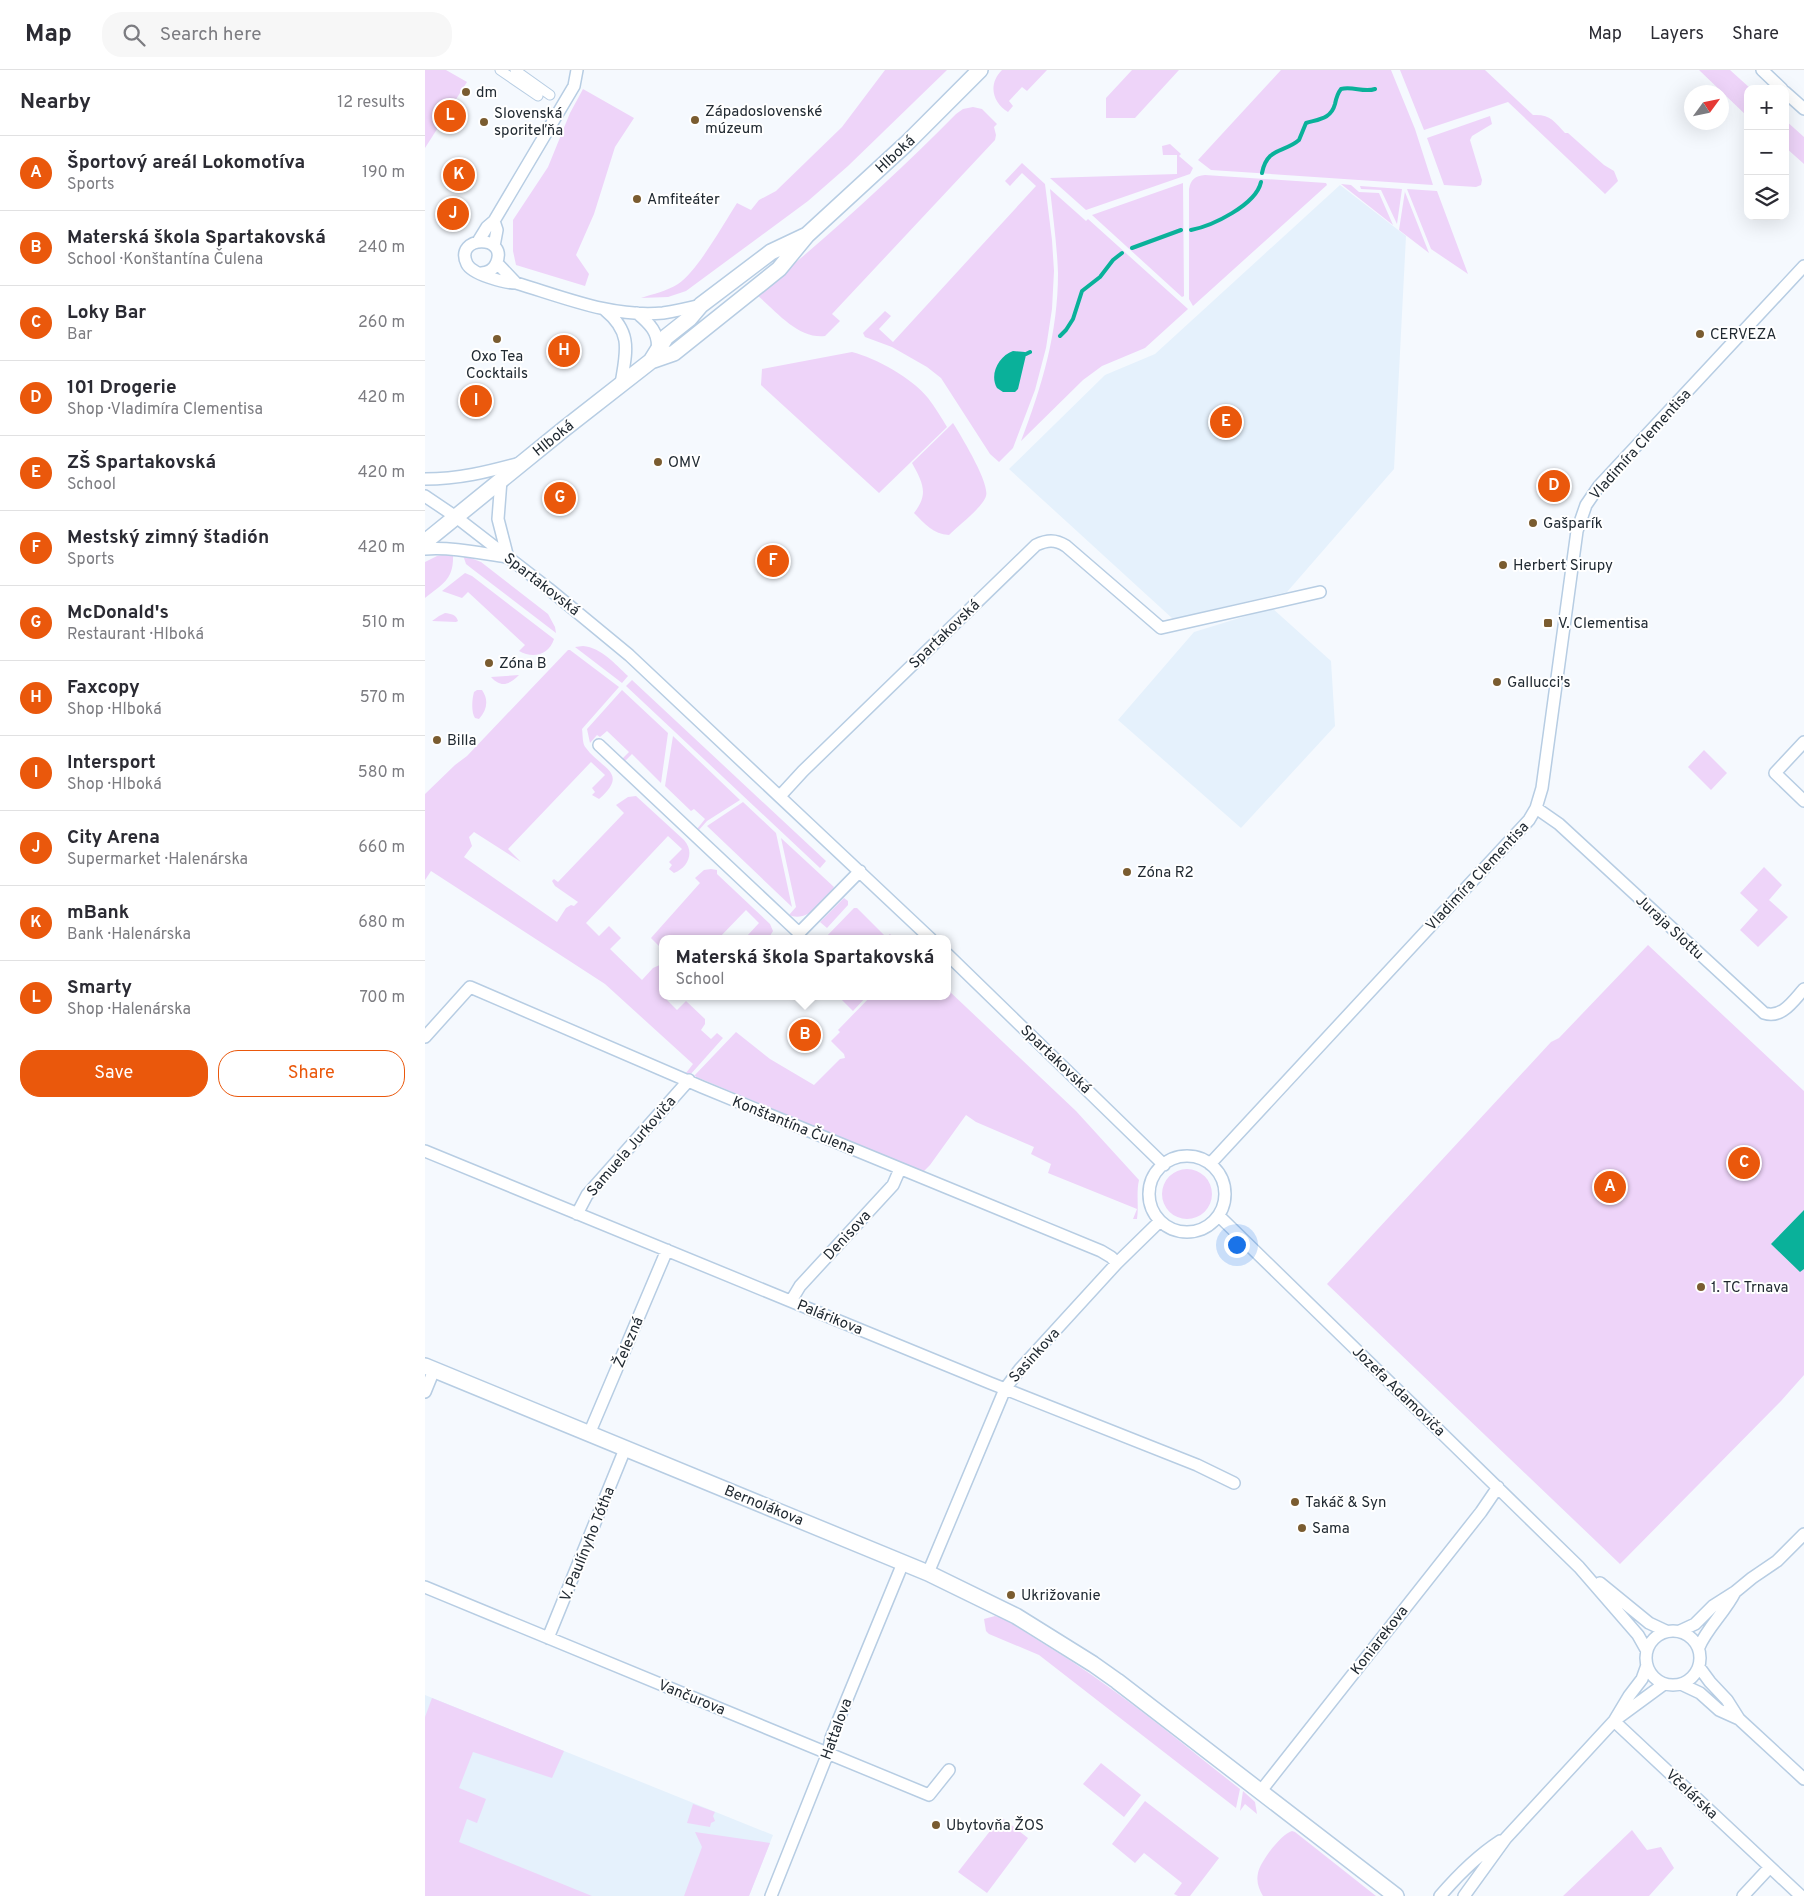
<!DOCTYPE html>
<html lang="en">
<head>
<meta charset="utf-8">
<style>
  body { margin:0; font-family:Overpass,sans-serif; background:#f7f7f7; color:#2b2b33 }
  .controls { position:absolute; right:15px; top:15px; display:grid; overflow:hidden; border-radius:10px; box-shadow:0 5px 20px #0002 }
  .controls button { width:45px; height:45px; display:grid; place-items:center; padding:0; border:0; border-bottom:1px solid #e1e1e2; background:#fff; color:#2b2b33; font:25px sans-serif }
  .compass { position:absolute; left:1259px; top:15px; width:45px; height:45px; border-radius:50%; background:#fff; box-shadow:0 5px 20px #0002; rotate:57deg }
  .you { position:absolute; left:811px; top:1174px; width:18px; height:18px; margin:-12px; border:4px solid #fff; border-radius:50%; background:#1a73e8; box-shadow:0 0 0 8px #1a73e833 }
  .badge { display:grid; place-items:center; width:32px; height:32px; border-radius:50%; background:#ea580c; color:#fff; font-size:16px; font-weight:700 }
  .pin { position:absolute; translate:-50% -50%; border:2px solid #fff; box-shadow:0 1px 5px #0006 }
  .popup { position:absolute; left:234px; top:865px; width:292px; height:65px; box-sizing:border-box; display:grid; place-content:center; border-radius:10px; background:#fff; filter:drop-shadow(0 1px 4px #0005); font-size:16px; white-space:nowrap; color:#7c7c81 }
  .popup b { font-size:19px; color:#2b2b33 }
  .popup::after { content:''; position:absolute; left:50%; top:100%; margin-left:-10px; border:10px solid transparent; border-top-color:#fff }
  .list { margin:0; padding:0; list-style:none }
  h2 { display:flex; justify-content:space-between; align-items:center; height:65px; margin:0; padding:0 20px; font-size:21px }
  h2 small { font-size:16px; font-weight:400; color:#7c7c81 }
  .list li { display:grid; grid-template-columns:32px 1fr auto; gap:15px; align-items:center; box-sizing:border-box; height:75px; padding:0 20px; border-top:1px solid #e1e1e2 }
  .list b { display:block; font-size:19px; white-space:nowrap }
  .list p { margin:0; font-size:16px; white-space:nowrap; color:#7c7c81 }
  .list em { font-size:16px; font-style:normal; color:#7c7c81 }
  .actions { display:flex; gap:10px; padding:15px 20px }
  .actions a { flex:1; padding:11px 0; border:1px solid #ea580c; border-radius:20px; text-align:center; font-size:18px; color:#ea580c }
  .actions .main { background:#ea580c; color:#fff }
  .icon { flex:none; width:28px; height:28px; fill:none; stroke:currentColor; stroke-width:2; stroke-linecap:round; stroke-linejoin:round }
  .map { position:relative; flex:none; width:1379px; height:1826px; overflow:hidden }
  header { display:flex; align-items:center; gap:30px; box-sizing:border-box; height:70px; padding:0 25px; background:#fff; border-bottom:1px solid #e1e1e2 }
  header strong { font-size:24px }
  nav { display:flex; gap:28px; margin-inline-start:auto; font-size:18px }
  .search { width:350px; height:45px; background:#f7f7f7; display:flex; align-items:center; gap:12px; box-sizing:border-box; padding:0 18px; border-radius:20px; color:#7c7c81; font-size:19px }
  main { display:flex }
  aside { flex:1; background:#fff }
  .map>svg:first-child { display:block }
  .built { fill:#e5f1fc }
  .green { fill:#eed4f9 }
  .water { fill:#0ab19a }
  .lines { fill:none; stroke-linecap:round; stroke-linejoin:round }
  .stream { stroke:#0ab19a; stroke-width:4 }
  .pedestrian-casing { stroke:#b7cde3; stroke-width:11 }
  .minor-casing { stroke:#b7cde3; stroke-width:14 }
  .tertiary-casing { stroke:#b7cde3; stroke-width:18 }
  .pedestrian { stroke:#fff; stroke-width:9 }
  .minor { stroke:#fff; stroke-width:11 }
  .tertiary { stroke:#fff; stroke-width:15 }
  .poi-dot { fill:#7a5c30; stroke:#fff; stroke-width:2 }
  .labels { text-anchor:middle; stroke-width:4; stroke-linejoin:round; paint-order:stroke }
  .poi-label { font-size:15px; fill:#212a32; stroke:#fff; text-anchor:start }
  .street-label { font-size:15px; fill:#212a32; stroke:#fff }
</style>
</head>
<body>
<header>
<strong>Map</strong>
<div class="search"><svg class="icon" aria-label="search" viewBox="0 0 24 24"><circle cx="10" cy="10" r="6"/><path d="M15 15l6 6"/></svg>Search here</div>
<nav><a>Map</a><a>Layers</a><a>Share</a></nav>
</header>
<main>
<aside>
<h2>Nearby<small>12 results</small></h2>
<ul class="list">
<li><span class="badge">A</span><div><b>Športový areál Lokomotíva</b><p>Sports</p></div><em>190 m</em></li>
<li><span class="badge">B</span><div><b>Materská škola Spartakovská</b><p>School · Konštantína Čulena</p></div><em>240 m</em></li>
<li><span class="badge">C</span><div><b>Loky Bar</b><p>Bar</p></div><em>260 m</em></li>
<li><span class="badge">D</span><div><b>101 Drogerie</b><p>Shop · Vladimíra Clementisa</p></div><em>420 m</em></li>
<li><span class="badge">E</span><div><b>ZŠ Spartakovská</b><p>School</p></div><em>420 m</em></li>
<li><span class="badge">F</span><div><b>Mestský zimný štadión</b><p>Sports</p></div><em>420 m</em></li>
<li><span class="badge">G</span><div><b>McDonald's</b><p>Restaurant · Hlboká</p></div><em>510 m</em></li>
<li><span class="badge">H</span><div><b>Faxcopy</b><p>Shop · Hlboká</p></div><em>570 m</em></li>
<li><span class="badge">I</span><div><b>Intersport</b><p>Shop · Hlboká</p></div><em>580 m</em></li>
<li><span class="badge">J</span><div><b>City Arena</b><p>Supermarket · Halenárska</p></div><em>660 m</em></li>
<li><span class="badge">K</span><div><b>mBank</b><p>Bank · Halenárska</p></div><em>680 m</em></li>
<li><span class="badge">L</span><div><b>Smarty</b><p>Shop · Halenárska</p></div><em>700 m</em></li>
</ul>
<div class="actions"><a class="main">Save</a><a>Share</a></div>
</aside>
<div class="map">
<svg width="1379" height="1826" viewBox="0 0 1379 1826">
  <rect width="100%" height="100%" fill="#f5f9fe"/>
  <!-- built -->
  <path class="built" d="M915,115l66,51 -12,233 -107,123 -114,27 -164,-150 96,-94 50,-21z
    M847,538l59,53 4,65 -94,102 -123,-108 76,-88z
    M0,1625l348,140 -24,61h-324z"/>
  <!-- green -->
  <path class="green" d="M0,0h21l21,12 -42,66z
    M460,0h62l-99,96 -40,35 -122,90 -18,6 -27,1c12,-4 26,-7 37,-14 19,-12 46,-61 59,-81l14,7 8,-10 17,-9 66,-64z
    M577,0h45l-20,21 -5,-4 -13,14 4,5 -5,6c-16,-10 -20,-28 -6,-42z
    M707,0h47l-44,48h-29v-20z
    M856,0h110l24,59 18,56 -222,-15 -13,-10z
    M975,0h85l48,45c17,-1 21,6 32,18h3l36,32 10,6 4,10 -13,13 -97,-92 -84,28z
    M1274,0h31l21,19h-3v28z
    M158,19l51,29 -19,29 -21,67 -18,41 13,19 -4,12 -69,-21 -3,-14v-31l35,-53 22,-54z
    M548,37l9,2 15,15 -3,3 2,8 -1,5 -163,174 8,7 -15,15c-27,3 -49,-25 -68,-41 69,-57 136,-117 199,-181l7,-5z
    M1065,46l2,8 -20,12 -2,4 12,40 -1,5 -5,2 -32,-2 -17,-47z
    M1360,50l19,17v27l-19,-17z
    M745,74l11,10 -2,2 14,12 -3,6 -104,36 -36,-32 127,-4v-19h-14l-1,-9z
    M597,93l23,21 7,56 2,31 -2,38 -6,39 -11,42 -22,58 -14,14 -9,-8 -49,-76 -14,-11 -35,-20 -27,-10 -2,-4 22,-22 6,5 -12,13 14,13 143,-156 -14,-13 -12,13 -5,-5z
    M780,105l121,8 1,2 -134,121 -4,-7v-110c2,-10 6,-13 16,-14z
    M758,113l1,113 -2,1 -90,-82z
    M916,114l10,1 8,7 20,1 14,32z
    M935,116l42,3 -5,35 -16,-34 -20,-1z
    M625,119l36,32 2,-2 100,90 -43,39 -43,18 -19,14 -62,61c21,-55 37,-108 37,-168 -1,-28 -5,-56 -8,-84z
    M982,119l30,2 31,83 -37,-25z
    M980,121v1l24,61 -30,-23z
    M427,282c24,6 60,26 76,46 7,9 13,19 19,29l-68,66 -118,-108 1,-16z
    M528,353c8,13 37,60 33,73 -3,11 -28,30 -37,39 -16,-1 -24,-11 -35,-22 15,-19 9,-30 -2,-50z
    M21,484h7c1,26 -10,29 -28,44v-36l12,-6z
    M38,485l18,7 67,52 7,13 1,6 -85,-65 -5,-4z
    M40,503l7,3 82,63c-5,16 -21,20 -35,12l6,-6 -57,-53 -6,6 -20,-7z
    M20,543c6,1 11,1 13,8l-2,1 -24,-1 7,-5z
    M158,576c19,2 32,18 45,30l-6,7 -47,-36z
    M143,580h2l49,37 -37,42c1,6 0,15 4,19 15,21 44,24 13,51l-7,-4 3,-3 -3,-4 13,-13 -14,-13 -83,87 13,13 -47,-30 -5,5 3,9 -8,11 93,65 9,-14 5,-3 3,1 4,-4 -23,-16 -3,-5 2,-2 4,3 66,-69 -8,-8 12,-8 8,-1 48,44c11,12 4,28 -10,33l-5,-4 3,-4 -3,-3 13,-13 -14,-13 -82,87 13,13 10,-10 12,12 -11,11 32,31 11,-12 9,-4 1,32 14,14 9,-9 19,18v5l-4,6 10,9 6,-6 6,5 -33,37 -4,-2 7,-9 -88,-80 -174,-113 -6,9v-86l30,-29 12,-9z
    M94,605c-10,10 -18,13 -28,2z
    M207,610l194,181 -6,7 -194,-182z
    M52,620h5c7,10 5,20 -3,29l-4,-1c-4,-6 -3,-19 -1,-26z
    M197,620l46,43 -7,50 -29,-29 -7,7 -3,-2 7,-7 -22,-21 -7,6 -3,-2 -7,8 -3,-14z
    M248,666l67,64 -33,21 -9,10 -1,-2 8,-10 -11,-10 -3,2 -26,-25z
    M1279,680l23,23 -16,17 -23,-23z
    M318,732l33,31 16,74 -85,-81z
    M356,768l53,49c-8,14 -27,36 -45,28l7,-8z
    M1339,797l18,18 -13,15 19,17 -30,30 -18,-17 18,-20 -18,-17z
    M286,799l6,1v4l53,50 3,7 -5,8h-18l-3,-3 12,-13 -13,-13 -28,29h-55l-1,10 -11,-11 49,-55 -5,-5 9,-8z
    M419,828l4,3v4l-21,23 -7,-6z
    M429,838h3l29,29 4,-3 5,5h-71z
    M1223,875l156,146v284l-23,26 -161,163 -293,-280 224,-242 8,-4z
    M523,920l128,121 63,69c-3,13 0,26 -2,39h-4l4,-10 -89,-36 3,-9 -20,-10 3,-7 -58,-25 -10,-7 -36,50 -7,7 -229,-96 42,-44 34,27 44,26 26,-26 5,-1 -1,-4 -13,-13 9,-9 -2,-2 33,-34h76z
    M413,926h29l-14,15z
    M737 1124a25 25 0 1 1 50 0a25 25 0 1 1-50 0Z
    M570,1546c15,4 35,20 49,28 70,42 132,95 196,145l-4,19 -197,-153 -50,-21 -3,-3 -2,-12z
    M7,1628l132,53 -12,27 -79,-26 -14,36 27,11 -9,24 -10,-4 -8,23 133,54h-167v-179z
    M676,1693l40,32 -17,22 -41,-33z
    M818,1721l12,11 2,12 -12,-10 -5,7z
    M720,1731l74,57 -29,38h-12l-4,-2 8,-11 -38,-30 -9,10 -23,-19z
    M268,1734l22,8 -2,4 2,5 -4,2 -1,4 -23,-4z
    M576,1747l27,21 -41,55 -29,-21z
    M1207,1760l15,20 14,-3 13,21 -25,28h-86z
    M867,1761l3,1 81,64h-113c-4,-7 -7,-14 -5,-23 2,-11 23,-39 34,-42z
    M270,1762l75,11 -21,53h-65l18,-49z"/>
  <!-- water -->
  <path class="water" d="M588,281l12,1 1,3 -8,34 -3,3h-12l-6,-4c-8,-14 2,-32 16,-37z
    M1379,1140v59l-4,3 -29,-28z"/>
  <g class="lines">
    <!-- stream -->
    <path class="stream" d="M837,103c5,-26 22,-20 37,-33l7,-17c13,-4 25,-4 29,-19 1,-5 2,-10 6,-15 12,-3 23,4 34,0
      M766,160c21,-4 65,-25 70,-48
      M707,178l49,-18
      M635,266l6,-6 7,-11 9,-28 18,-14 13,-17 9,-7
      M601,284l4,-2"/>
    <!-- pedestrian casing -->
    <g class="pedestrian-casing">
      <path id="pedestrian" d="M75,0l38,26
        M90,0l35,25"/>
    </g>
    <!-- minor casing -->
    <g class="minor-casing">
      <path id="minor" d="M1337,0l20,19
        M1360,22l19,17
        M54,170l8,-13 7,-6 80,-135 3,-16
        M69,176l3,-16 -3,-9
        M72,193l19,20
        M56,203c6,0 12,-3 15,-9 14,-30 -43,-29 -29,0 5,10 37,19 49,19 47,14 97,35 147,30 13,-2 26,-5 38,-8
        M180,240c28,23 21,42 16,74
        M212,243c12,10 23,20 20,38
        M0,409c34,0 62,-7 95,-16
        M76,410l-3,39 10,39
        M0,426l31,21 93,72 80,66 302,284
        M0,479c27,-2 54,4 81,8
        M1379,672l-29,31 29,28
        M174,675l200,188 61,-62
        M355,726l23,-25 233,-226c11,-5 19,-6 30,1l95,82 159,-36
        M1111,738l23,16 205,189c18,6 29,-12 40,-24
        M522,884l217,211
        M0,967l45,-50 232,100 399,164 10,6 6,6
        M0,1081l565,232 207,82 37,18
        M724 1124a38 38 0 1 1 76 0a38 38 0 1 1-76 0Z
        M785,1094l319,-344 7,-12 6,-20 35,-257 9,-26 13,-19 205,-220
        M152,1144l10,-19 102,-115
        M794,1146l360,351 59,68 9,16
        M366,1231l9,-15 93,-101 7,-16
        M0,1322l9,-22
        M164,1364l78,-184
        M503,1503l77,-184 15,-20 97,-106 43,-42
        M1175,1513l49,40 17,8
        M0,1517l504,208 20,-25
        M1221 1588a27 27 0 1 1 54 0a27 27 0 1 1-54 0Z
        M1255,1561l15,-7 18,-18 22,-14 17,-14 25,-17 27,-27
        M123,1568l77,-189
        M1274,1577c8,-19 26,-35 36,-55
        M1274,1597l11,15 17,18 12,19 65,60
        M1256,1614l19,9 19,17 20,9
        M1190,1650l49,-36
        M1189,1651l187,175
        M835,1722l221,-280 17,-25
        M346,1826l57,-143 3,-15 72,-175
        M1015,1826c18,-21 37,-40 60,-55
        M1039,1826l42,-58 108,-117 15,-25 13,-17 5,-14
        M1318,1826l27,-29"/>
    </g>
    <!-- tertiary casing -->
    <g class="tertiary-casing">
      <path id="tertiary" d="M226,291l23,-8 105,-84 28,-34 99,-91 74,-74
        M0,472l139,-113 87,-68 15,-24 24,-19 11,-13 70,-53 36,-17
        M0,1296l503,207 88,43 77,48 24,17 279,215"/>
    </g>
    <!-- pedestrian -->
    <use href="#pedestrian" class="pedestrian"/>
    <!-- minor -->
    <use href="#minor" class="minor"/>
    <!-- tertiary -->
    <use href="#tertiary" class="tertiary"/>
  </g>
  <!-- markers -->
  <g class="poi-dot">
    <circle cx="41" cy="22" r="5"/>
    <circle cx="270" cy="50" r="5"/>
    <circle cx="59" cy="52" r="5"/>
    <circle cx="212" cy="129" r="5"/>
    <circle cx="1275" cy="264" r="5"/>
    <circle cx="72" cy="269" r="5"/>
    <circle cx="233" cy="392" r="5"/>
    <circle cx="1108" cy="453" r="5"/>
    <circle cx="1078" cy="495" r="5"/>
    <rect x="1118" y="548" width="10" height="10" rx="2.5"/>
    <circle cx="64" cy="593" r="5"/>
    <circle cx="1072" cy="612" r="5"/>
    <circle cx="12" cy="670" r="5"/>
    <circle cx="702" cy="802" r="5"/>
    <circle cx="1276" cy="1217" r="5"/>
    <circle cx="870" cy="1432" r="5"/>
    <circle cx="877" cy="1458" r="5"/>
    <circle cx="586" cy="1525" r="5"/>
    <circle cx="511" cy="1755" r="5"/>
  </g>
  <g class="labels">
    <!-- poi labels -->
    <g class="poi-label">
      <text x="51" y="27">dm</text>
      <text x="280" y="46">Západoslovenské<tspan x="280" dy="17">múzeum</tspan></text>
      <text x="69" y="48">Slovenská<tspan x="69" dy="17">sporiteľňa</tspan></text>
      <text x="222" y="134">Amfiteáter</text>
      <text x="1285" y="269">CERVEZA</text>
      <text x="72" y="291" text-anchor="middle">Oxo Tea<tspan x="72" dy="17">Cocktails</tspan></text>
      <text x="243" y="397">OMV</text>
      <text x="1118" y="458">Gašparík</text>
      <text x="1088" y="500">Herbert Sirupy</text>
      <text x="1133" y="558">V. Clementisa</text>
      <text x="74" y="598">Zóna B</text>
      <text x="1082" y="617">Gallucci's</text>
      <text x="22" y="675">Billa</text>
      <text x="712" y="807">Zóna R2</text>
      <text x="1286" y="1222">1. TC Trnava</text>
      <text x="880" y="1437">Takáč &amp; Syn</text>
      <text x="887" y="1463">Sama</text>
      <text x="596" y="1530">Ukrižovanie</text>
      <text x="521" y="1760">Ubytovňa ŽOS</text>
    </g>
    <!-- street labels -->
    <g class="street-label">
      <text transform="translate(470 84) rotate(-43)" y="5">Hlboká</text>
      <text transform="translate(128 368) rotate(-39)" y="5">Hlboká</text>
      <text transform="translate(1215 374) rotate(-48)" y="5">Vladimíra Clementisa</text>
      <text transform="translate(117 514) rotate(38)" y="5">Spartakovská</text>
      <text transform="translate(519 564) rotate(-44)" y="5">Spartakovská</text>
      <text transform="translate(1052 806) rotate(-47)" y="5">Vladimíra Clementisa</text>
      <text transform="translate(1245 857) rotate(43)" y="5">Juraja Slottu</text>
      <text transform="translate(631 989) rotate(44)" y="5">Spartakovská</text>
      <text transform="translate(369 1055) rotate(22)" y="5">Konštantína Čulena</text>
      <text transform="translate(206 1076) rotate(-49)" y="5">Samuela Jurkoviča</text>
      <text transform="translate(422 1165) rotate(-47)" y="5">Denisova</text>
      <text transform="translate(405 1247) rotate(22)" y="5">Palárikova</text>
      <text transform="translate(203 1272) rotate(-67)" y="5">Železná</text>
      <text transform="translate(609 1285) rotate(-48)" y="5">Sasinkova</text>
      <text transform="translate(974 1321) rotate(44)" y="5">Jozefa Adamoviča</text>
      <text transform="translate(339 1435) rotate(22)" y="5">Bernolákova</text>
      <text transform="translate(162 1474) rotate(-68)" y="5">V. Paulínyho Tótha</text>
      <text transform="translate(954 1570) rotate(-52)" y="5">Koniarekova</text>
      <text transform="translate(267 1627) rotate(22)" y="5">Vančurova</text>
      <text transform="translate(411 1659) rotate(-70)" y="5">Hattalova</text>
      <text transform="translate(1267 1724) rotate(43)" y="5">Včelárska</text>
    </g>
  </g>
</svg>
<div class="controls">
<button>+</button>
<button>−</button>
<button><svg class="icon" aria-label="layers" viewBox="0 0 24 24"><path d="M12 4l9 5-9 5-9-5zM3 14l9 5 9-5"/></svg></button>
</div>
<svg class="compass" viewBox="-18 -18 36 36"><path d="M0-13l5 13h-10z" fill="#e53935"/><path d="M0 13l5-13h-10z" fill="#7c7c81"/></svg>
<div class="you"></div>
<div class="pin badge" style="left:1185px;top:1117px">A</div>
<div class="pin badge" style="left:380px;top:965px">B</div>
<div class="popup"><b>Materská škola Spartakovská</b>School</div>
<div class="pin badge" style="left:1319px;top:1093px">C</div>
<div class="pin badge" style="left:1129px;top:416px">D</div>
<div class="pin badge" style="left:801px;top:352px">E</div>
<div class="pin badge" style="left:348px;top:491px">F</div>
<div class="pin badge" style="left:135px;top:428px">G</div>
<div class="pin badge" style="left:139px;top:281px">H</div>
<div class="pin badge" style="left:51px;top:331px">I</div>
<div class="pin badge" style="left:28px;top:144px">J</div>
<div class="pin badge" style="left:34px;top:105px">K</div>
<div class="pin badge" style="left:25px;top:46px">L</div>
</div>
</main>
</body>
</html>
